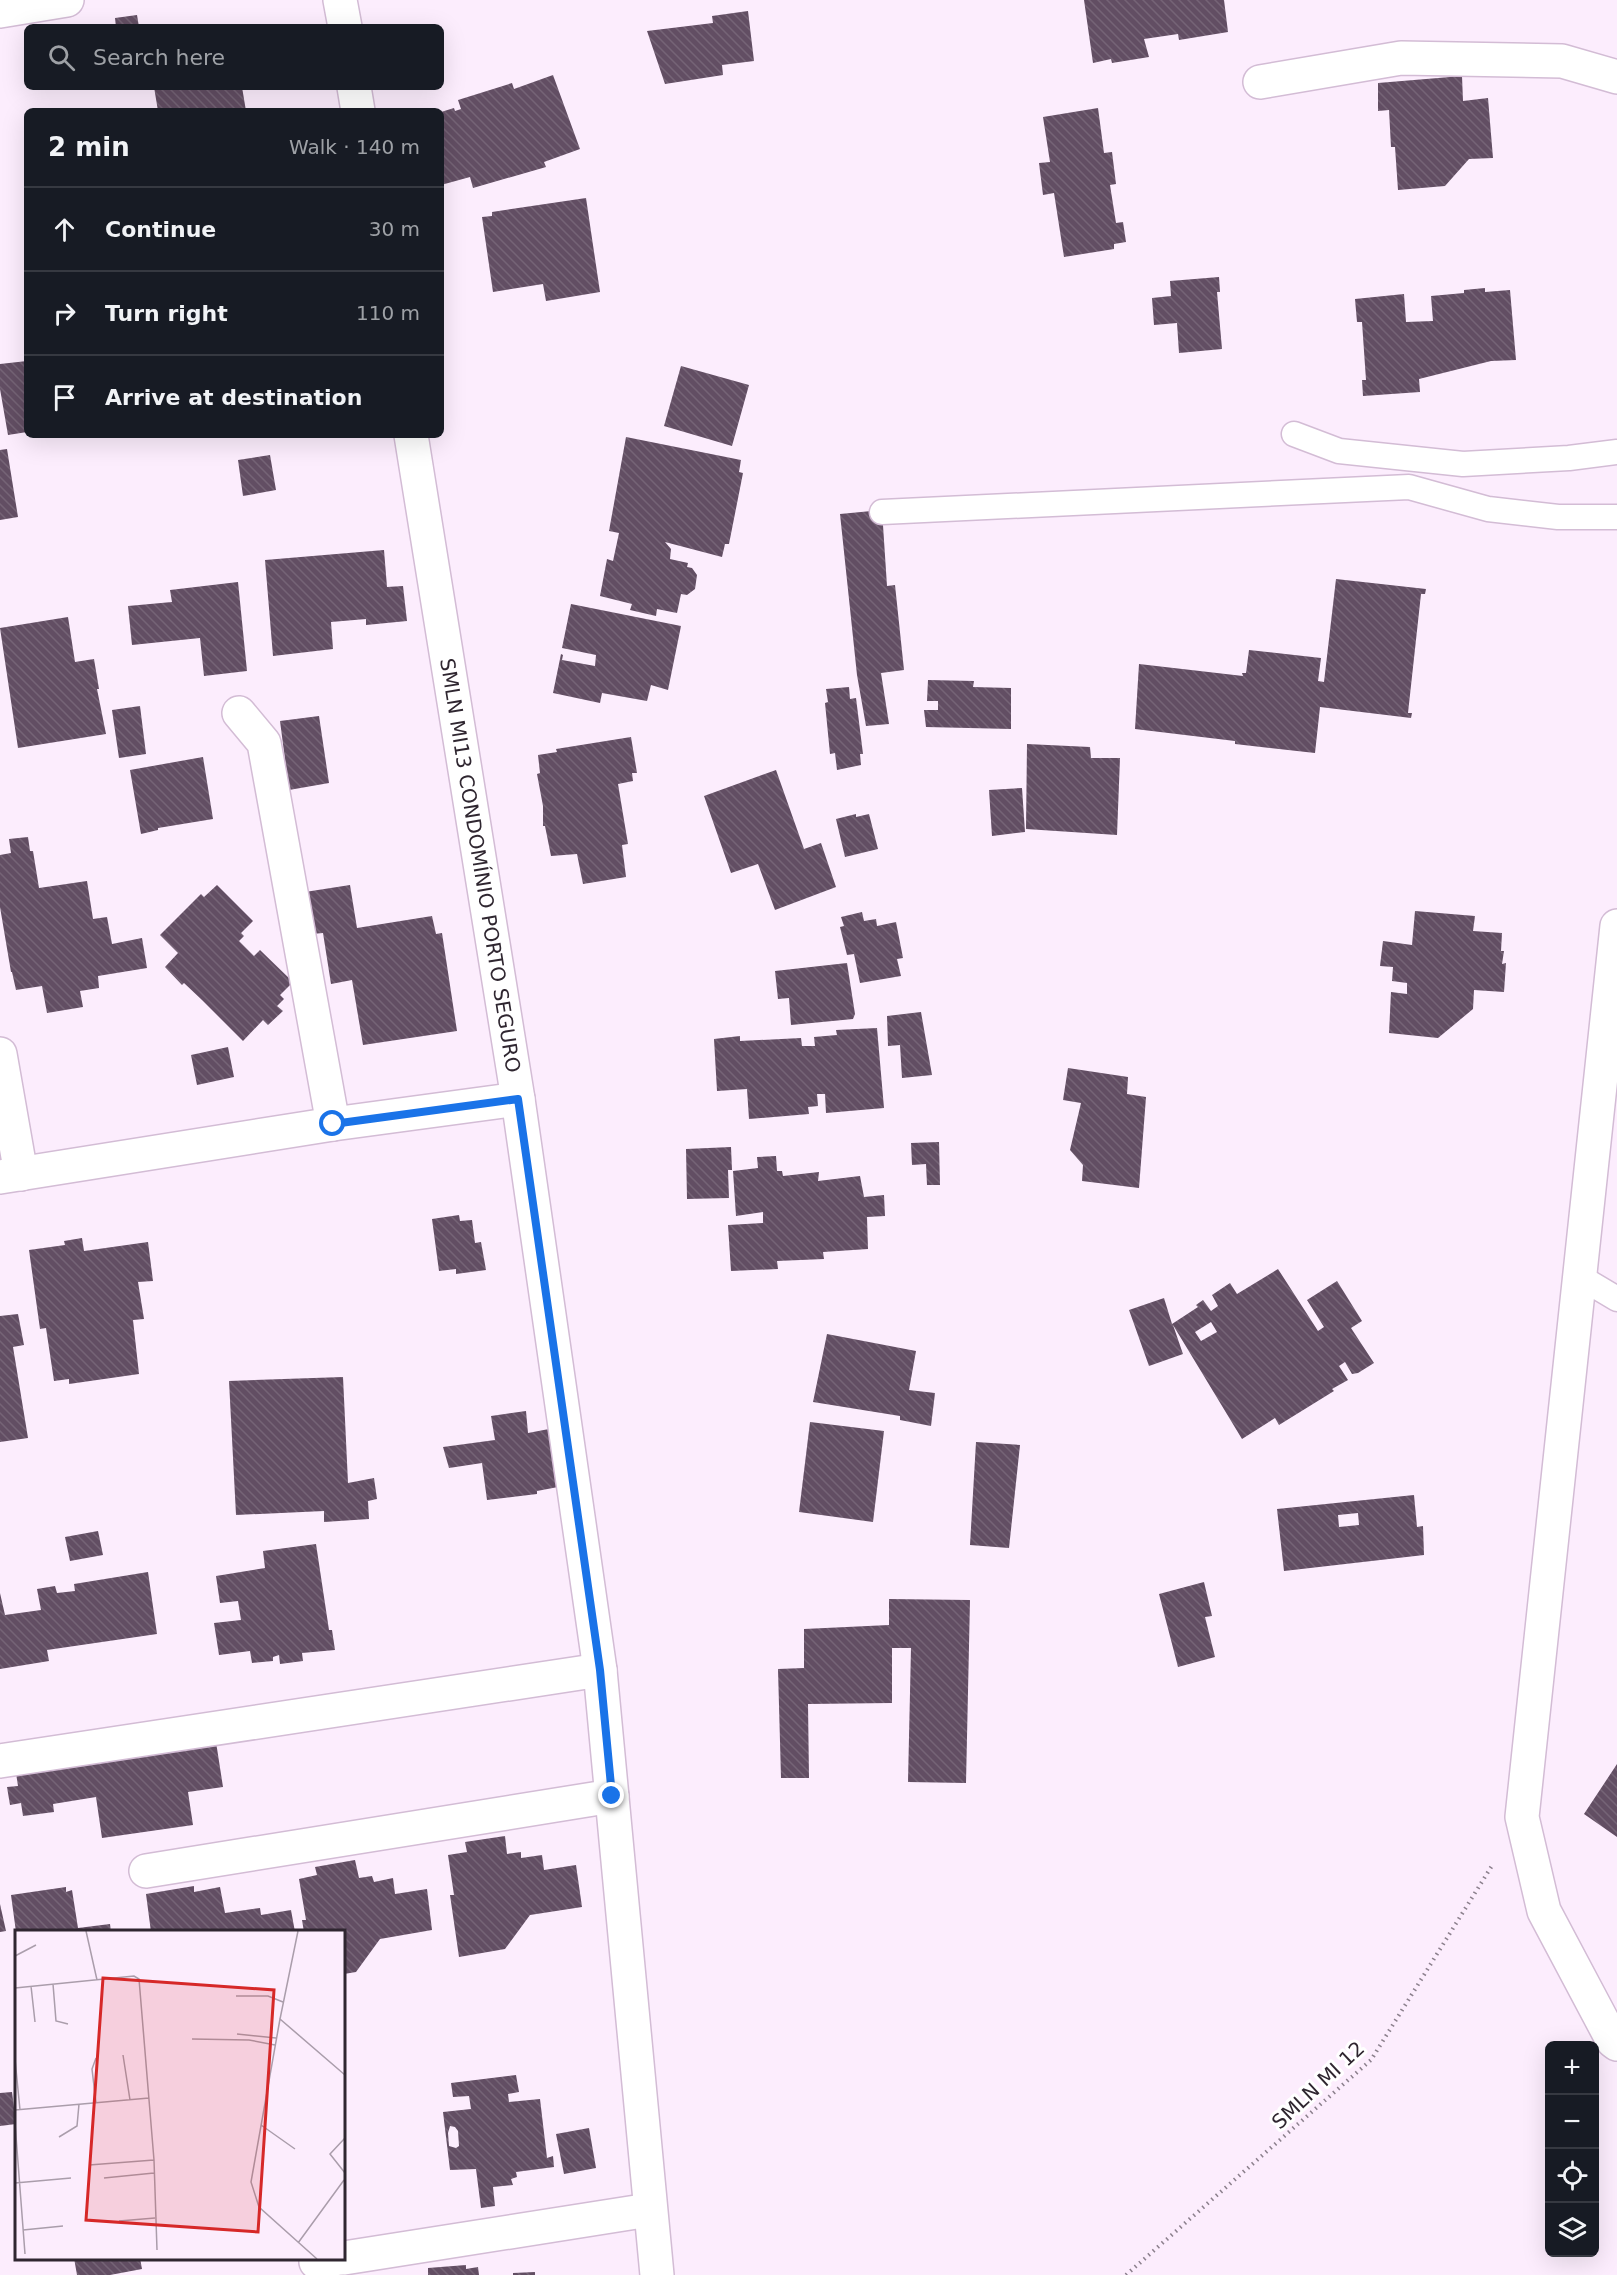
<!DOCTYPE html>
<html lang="en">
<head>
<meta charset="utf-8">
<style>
  body { margin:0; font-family:"DejaVu Sans",sans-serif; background:#242831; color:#f1f3f6 }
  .controls { position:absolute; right:18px; bottom:18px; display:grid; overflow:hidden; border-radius:9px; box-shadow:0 6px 24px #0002 }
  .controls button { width:54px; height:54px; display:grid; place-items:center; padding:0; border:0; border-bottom:2px solid #363941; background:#171b24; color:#f1f3f6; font:30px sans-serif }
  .stop { position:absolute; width:18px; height:18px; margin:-14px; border:4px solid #1a73e8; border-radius:50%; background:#fff }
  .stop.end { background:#1a73e8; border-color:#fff; box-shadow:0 2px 6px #0008 }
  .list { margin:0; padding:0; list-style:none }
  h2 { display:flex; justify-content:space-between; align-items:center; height:78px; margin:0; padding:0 24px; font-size:26px }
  h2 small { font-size:20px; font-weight:400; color:#9ea1a6 }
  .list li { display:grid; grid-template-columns:39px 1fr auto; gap:18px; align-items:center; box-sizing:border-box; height:84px; padding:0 24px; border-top:2px solid #363941 }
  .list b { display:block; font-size:22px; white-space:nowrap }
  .list em { font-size:20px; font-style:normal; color:#9ea1a6 }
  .icon { flex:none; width:33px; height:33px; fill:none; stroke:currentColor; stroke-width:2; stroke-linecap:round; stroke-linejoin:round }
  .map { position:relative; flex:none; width:1617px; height:2275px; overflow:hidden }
  .search { position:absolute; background:#171b24; box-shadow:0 6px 24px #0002; left:24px; top:24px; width:420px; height:66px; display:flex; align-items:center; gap:15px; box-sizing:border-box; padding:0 21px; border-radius:9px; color:#9ea1a6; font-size:22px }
  .panel { position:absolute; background:#171b24; box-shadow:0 6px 24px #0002; left:24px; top:108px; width:420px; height:330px; border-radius:9px }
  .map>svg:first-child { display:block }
  .building { fill:url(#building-back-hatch); fill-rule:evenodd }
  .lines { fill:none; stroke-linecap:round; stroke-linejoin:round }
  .service-casing { stroke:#d3bcd5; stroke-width:27 }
  .minor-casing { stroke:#d3bcd5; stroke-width:36 }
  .path { stroke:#8c808d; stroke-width:4; stroke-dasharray:1.5 4.5; stroke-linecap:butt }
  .service { stroke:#fff; stroke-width:24 }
  .minor { stroke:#fff; stroke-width:33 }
  .route { stroke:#1a73e8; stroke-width:8 }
  .labels { text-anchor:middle; stroke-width:6; stroke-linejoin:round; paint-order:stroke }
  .street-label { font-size:20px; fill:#2f2630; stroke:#fff }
  .inset-road { fill:none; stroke:#aa9dab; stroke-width:1.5 }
  .view { fill:#d62828; fill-opacity:0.15; stroke:#d62828; stroke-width:3 }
  .inset-edge { fill:none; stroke:#2f2630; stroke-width:3 }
</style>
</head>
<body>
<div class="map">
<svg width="1617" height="2275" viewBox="0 0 1617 2275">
  <defs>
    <pattern id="building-back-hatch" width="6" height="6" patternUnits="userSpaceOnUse" patternTransform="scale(1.5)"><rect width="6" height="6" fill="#624e63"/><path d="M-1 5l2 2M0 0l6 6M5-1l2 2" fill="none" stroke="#756476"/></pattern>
  </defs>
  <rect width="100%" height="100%" fill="#fcedfd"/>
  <!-- building -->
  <path class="building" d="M1084,0h140l4,32 -49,8 -1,-6 -34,5 5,18 -37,6 -1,-4 -18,4z
    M748,11l6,50 -32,4 1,10 -58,9 -18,-53 66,-8 -1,-7z
    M137,15l2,12h-23l-1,-9z
    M553,75l27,74 -36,13 2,5 -73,21 -3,-11 -29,8v-73l13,-4 1,3 6,-2 -3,-9 54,-17 2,6z
    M1462,76l1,25 25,-3 5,60 -24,1 -24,27 -47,4 -3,-43h-4l-2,-37 -11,1v-28z
    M154,87h88l4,24h-88z
    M1098,108l6,45 8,-1 4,32 -6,1 6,38 7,-1 3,20 -12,2v5l-50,8 -10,-64 -11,2 -4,-32 11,-1 -7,-45z
    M586,198l14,94 -54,9 -3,-17 -50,8 -11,-75 10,-1v-4z
    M1219,277l1,15h-3l5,57 -43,4 -2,-30 -23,2 -2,-27 19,-2 -1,-15z
    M1485,288v4l25,-2 6,70 -25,1 -72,18 1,13 -57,4 -1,-16h4l-4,-58h-5l-2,-23 49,-5 2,28 27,-1 -2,-25 33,-3v-3z
    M27,361v71l-19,3 -8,-46v-25z
    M681,366l68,19 -17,61 -68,-20z
    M626,437l115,23 -2,12 4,1 -14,71h-4l-3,13 -57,-15 6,7 -1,10 18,4 -1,4 5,1 5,7 -2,14 -8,6 -6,-1 -4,19 -20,-4 -1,7 -26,-6 2,-6 -32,-8 7,-37 6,2 6,-28 -10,-2z
    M7,449l11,68 -18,3v-70z
    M270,455l6,35 -33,6 -5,-36z
    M882,510l5,76 8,-1 9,85 -23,3 8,51 -23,2 -9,-51 -17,-161z
    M384,550l3,37 16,-1 4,35 -41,4v-6l-35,3 2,27 -60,7 -8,-96z
    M1336,579l90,10 -1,5h-4l-13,119h4l-1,5 -91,-11 -5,46 -80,-9v-3l-100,-12 4,-65 104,12 -1,-3h4l3,-23 72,8 -3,23 6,1z
    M238,582l9,89 -43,5 -4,-38 -68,7 -4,-39 44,-4 -2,-12z
    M571,604l110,22 -13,64 -17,-5 -4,16 -45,-8 -2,10 -47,-10 8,-39 2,1 -1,5 33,6 1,-11 -34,-7z
    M68,617l7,45 19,-3 5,30h-2l9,45 -88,14 -18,-120z
    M928,680l46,1 -1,6 38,1v41l-85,-2 -2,-17h14v-9h-11z
    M849,687l1,12 6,-1 7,56h-3l1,11 -24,5 -2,-17 -5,1 -5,-51 3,-1 -2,-13z
    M140,706l6,48 -27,4 -7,-48z
    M319,716l10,67 -40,7 -9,-69z
    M631,737l6,36h-5l1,8 -15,3 10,60 -6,1 4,32 -43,7 -6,-30 -26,2 -6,-30h-2v-20l-6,-32 3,-1 -2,-18 19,-3 -1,-3z
    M1027,744l63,3 1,11h29l-3,77 -91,-6z
    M203,757l10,62 -55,9v2l-17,4 -11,-64z
    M776,770l28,79 17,-6 15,44 -61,23 -17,-46 -27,9 -27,-77z
    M1022,788l3,44 -33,4 -3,-46z
    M856,814v3l13,-3 9,35 -33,8 -9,-38z
    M28,837l2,14h3l6,37 48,-7 6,38 14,-2 5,27 30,-6 5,30 -49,8 1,12 -19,3 3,16 -36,6 -5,-27 -26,4 -4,-18h-1l-11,-65v-52l11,-2 -2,-14z
    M217,885l36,36 -12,12 3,3 -5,5 15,15 6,-6 33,32 -13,13 4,4 -7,7 6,5 -15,14 -5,-5 -20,21 -41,-41 -18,-17 -2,2 -17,-18 13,-14 -18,-18 41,-41 3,3z
    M350,885l7,43 75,-12 4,18 6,-1 15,98 -94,14 -11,-65 -21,4 -8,-51 -11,1 -7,-42z
    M1415,911l60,5 -2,15 29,2 -1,18h3l-2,13 4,-1 -2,29 -30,-2 -1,19 -35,29 -49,-5 2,-41 16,2v-11l-15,-2 1,-14 -13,-1 3,-25 29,4z
    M862,912l2,9 12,-2 1,7 19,-4 7,36 -6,1 4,17 -41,7 -6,-29 -7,1 -7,-28 4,-1 -3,-9z
    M847,963l8,51 -2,5 -62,6 -2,-27 -11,1 -3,-28z
    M921,1012l11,63 -30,3 -2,-33 -12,1 -1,-30z
    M877,1028l7,80 -58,5 -1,-19h-8l1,12 -10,1 1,7 -60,5 -2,-30 -30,2 -3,-52 26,-3v5l61,-3 1,8h13l-1,-9 23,-2 -1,-5z
    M228,1047l6,30 -37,8 -6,-30z
    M1068,1068l60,9 -1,17 19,3 -7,91 -57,-7 1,-16 -13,-15 11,-47 -18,-3z
    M939,1142l1,43h-13l-1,-21 -14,1 -1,-22z
    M731,1147l1,23h-4l1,28 -42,1 -1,-50z
    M776,1156l1,15h5l1,5 36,-4 -1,9 42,-5 4,21 20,-2 1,21 -18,1 1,32 -45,3 1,7 -47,2 1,8 -47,2 -3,-46 35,-2v-11l-27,4 -3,-45 25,-3 -1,-11z
    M459,1215l1,6 12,-1 3,23 6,-1 5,28 -30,4v-5l-17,2 -7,-52z
    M82,1238l2,13 64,-9 5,39 -15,1 6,37 -11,1 6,54 -70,10v-5l-15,2 -8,-53 -6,1 -11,-79 36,-5 -1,-4z
    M1278,1269l40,62 6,-4 -17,-27 30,-19 25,40 -11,7 23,35 -16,10 -6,1 -7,-12 -6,4 9,14 -16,9 2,2 -55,34 -4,-7 -33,21 -69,-114 10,29 -34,12 -20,-56 35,-12 8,26 26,-17 -2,-2 7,-5 8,11 7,-5 -6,-11 18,-12 7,11zM1211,1322l6,10 -16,9 -6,-9z
    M18,1314l6,31 -11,2 15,91 -28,4v-126z
    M827,1334l89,17 -7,39 26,3 -4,33 -31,-6v-4l-87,-14z
    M343,1377l5,106 26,-5 3,21 -9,2 1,18 -45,3v-11l-88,4 -7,-134z
    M526,1411l2,22 21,-4 9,58 -21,4v3l-50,6 -5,-37 -33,5 -6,-21 52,-7 -4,-24z
    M810,1422l74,9 -11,91 -74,-10z
    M976,1442l44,3 -11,103 -39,-3z
    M1414,1495l3,32 6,-1 1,29 -140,16 -7,-62zM1358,1513l1,12 -20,2 -1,-12z
    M98,1531l5,24 -33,6 -5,-24z
    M316,1544l13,86h3l3,20 -33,3 1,8 -23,3 -1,-9 -6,2v4l-21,2 -2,-12 -31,4 -5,-32 27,-3 -3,-19 -18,2 -4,-27 49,-8 -2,-17z
    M148,1572l9,62 -110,16 2,11 -49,8v-76l5,22 36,-5 -4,-21 18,-3 2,7 18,-2 -1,-7z
    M1204,1582l8,34 -7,1 10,40 -37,10 -19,-73z
    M889,1599l81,1 -4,183 -58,-1 3,-134h-19v55l-84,1 1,74h-28l-3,-109 26,-1v-39l85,-4z
    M214,1729l9,58 -35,5 5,33 -91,13 -6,-41 -43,7 1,8 -31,4 -2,-13 -11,2 -3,-18 11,-1 -4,-26z
    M1617,1764v73l-33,-23z
    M505,1836l2,18 14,-2v6l21,-3 2,15 32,-5 6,42 -52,8 -25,34 -46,8 -9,-62h4l-6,-40 19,-3 -2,-10z
    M355,1860l4,18 13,-2 2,6 19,-4 2,16 32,-5 5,41 -52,9 -24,33 -12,2v-42h-40l-2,-12h4l-7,-41 18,-4 -2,-8z
    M194,1886v6l26,-5 5,26 35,-5 1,7 30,-5 4,22h-144l-5,-38z
    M66,1887v5l6,-2 6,38 32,-4 1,8h-95l-5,-37z
    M0,1904l6,27 -6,1z
    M516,2075l3,17 -11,2 1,8 31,-3 7,59 6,-2 1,11 -38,5 1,5 -6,2 2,6 -20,2 2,19 -14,2 -5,-39 -26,1 -7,-58 28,-3 -2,-13 -16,1 -2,-14zM450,2126l5,1 3,4 1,15 -3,2 -7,-2 -1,-13z
    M12,2092l4,32 -16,2v-33z
    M589,2128l7,40 -32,6 -8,-40z
    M74,2258h66l2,11 -32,6h-33z
    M466,2265v4l12,-2 1,8h-51v-7z
    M535,2272v3h-22v-2z"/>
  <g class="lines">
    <!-- service casing -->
    <g class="service-casing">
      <path id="service" d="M1294,434l45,17 124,13 106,-6 48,-6
        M882,512l527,-25 79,22 70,8h59
        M1580,1277l37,22"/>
    </g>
    <!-- minor casing -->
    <g class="minor-casing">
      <g id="minor">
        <path d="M340,0l5,27"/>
        <path d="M0,11l67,-11"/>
        <path d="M1260,82l141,-24 161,3 55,16"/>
        <path d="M354,87l4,24"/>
        <path id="s1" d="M411,435l107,664 82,571 57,605"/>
        <path d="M239,713l25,30 69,381"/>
        <path d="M1617,926l-95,891 22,94 69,130 4,3"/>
        <path d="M0,1054l21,120"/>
        <path d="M0,1177l333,-53 185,-25"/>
        <path d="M0,1761l600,-91"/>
        <path d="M146,1871l466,-75"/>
        <path d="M344,2258l305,-48"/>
        <path d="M316,2262l24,-4"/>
      </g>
    </g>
    <!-- path -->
    <path class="path" d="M1126,2275l245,-215 122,-196"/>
    <!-- service -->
    <use href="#service" class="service"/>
    <!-- minor -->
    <use href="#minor" class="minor"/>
  </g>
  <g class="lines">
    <!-- route -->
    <path class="route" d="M333,1124l185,-25 82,571 12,126"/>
  </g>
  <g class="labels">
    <!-- street labels -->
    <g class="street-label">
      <text dy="7" stroke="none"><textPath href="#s1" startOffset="436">SMLN MI13 CONDOMÍNIO PORTO SEGURO</textPath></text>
      <text transform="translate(1318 2085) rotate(-43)" y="7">SMLN MI 12</text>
    </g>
  </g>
  <!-- overview -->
  <g transform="translate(15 1930)">
    <rect width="330" height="330" fill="#fcedfd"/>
    <path class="inset-road" d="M71,1l11,49M283,1l-18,88 65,56M0,26l21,-11M38,54l3,37 12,3M16,56l4,36M0,58l119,-12 5,3 15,181 3,90M221,66h32l15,6M265,89l-29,163 8,25 58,52M222,104l39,4M177,109l57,1 26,5M108,125l7,45M81,128l-4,11 4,34M0,129l5,51M0,180l134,-12M0,193l10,131M246,195l34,24M44,207l18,-11 2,-22M330,208l-15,16 15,19M74,235l65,-5M89,248l50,-5M0,253l56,-5M104,291l36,-3M8,300l40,-4M283,313l46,-63"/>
    <path class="view" d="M88,48l171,12 -16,242 -172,-12z"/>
    <rect width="330" height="330" class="inset-edge"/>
  </g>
</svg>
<div class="controls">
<button>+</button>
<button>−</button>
<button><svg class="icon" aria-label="locate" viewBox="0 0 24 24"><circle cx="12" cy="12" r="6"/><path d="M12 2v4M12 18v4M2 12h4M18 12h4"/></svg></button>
<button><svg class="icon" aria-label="layers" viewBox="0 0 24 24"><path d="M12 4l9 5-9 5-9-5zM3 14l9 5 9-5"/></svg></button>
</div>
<div class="stop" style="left:333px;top:1124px"></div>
<div class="stop end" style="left:612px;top:1796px"></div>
<div class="search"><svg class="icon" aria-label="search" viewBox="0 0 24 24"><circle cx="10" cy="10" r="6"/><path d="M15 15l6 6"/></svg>Search here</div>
<section class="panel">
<h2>2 min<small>Walk · 140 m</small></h2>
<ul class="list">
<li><svg class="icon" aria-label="ahead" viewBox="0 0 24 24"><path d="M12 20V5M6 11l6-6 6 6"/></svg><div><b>Continue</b></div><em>30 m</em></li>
<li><svg class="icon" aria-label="right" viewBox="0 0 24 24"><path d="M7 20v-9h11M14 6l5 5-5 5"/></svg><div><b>Turn right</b></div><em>110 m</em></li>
<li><svg class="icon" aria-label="arrive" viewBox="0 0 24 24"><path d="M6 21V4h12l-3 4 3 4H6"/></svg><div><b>Arrive at destination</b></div></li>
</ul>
</section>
</div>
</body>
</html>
